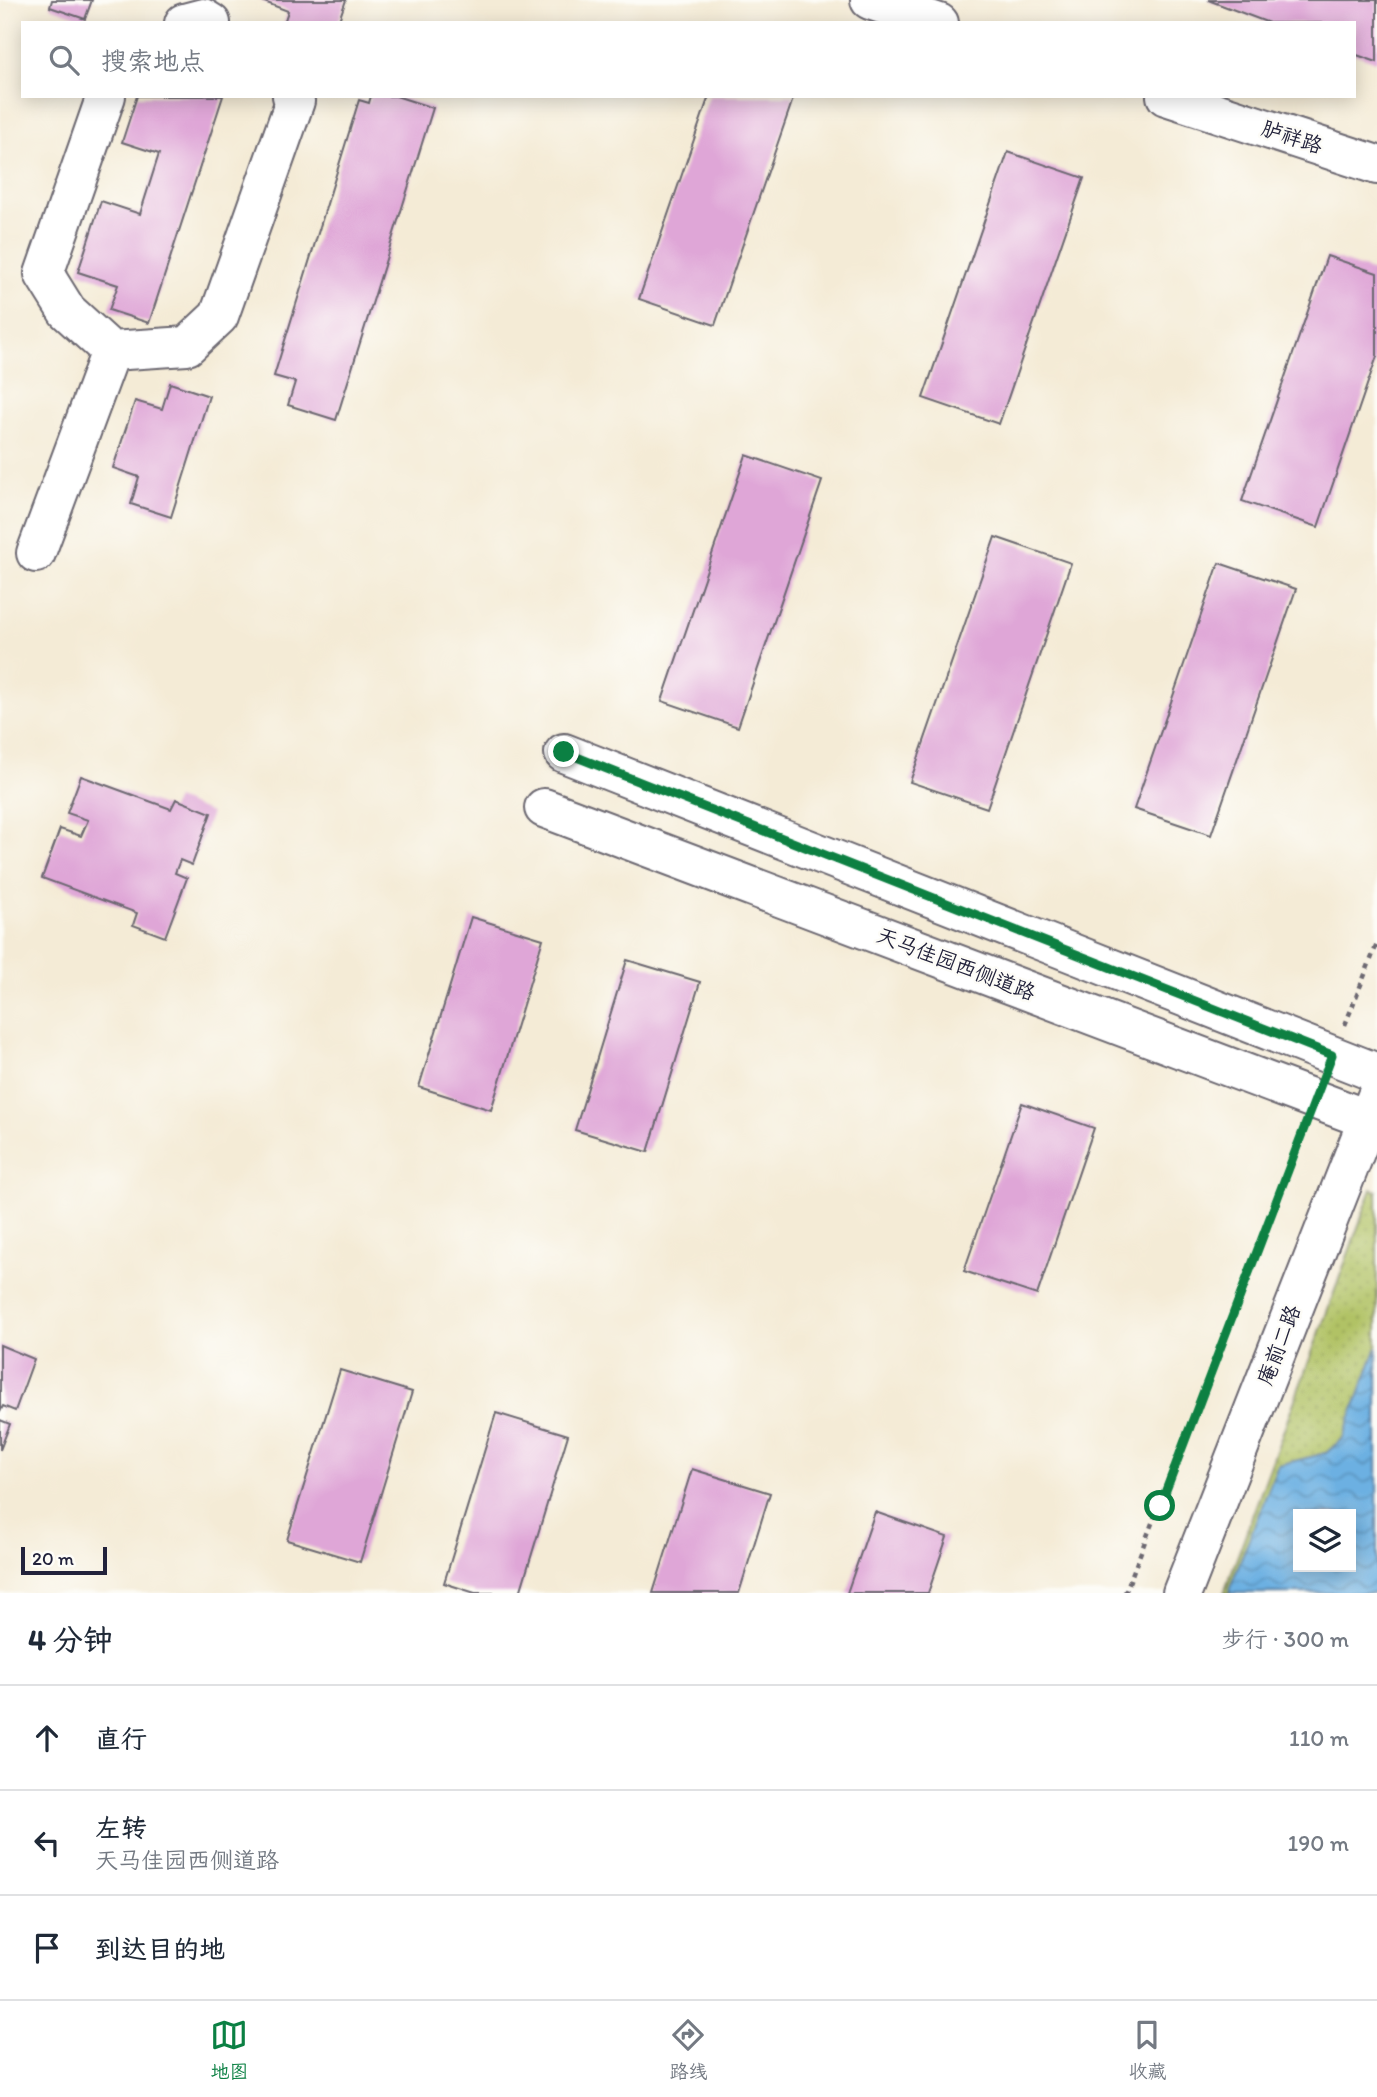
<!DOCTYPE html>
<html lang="zh">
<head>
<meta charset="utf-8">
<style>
  body { margin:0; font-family:Itim,"LXGW WenKai TC",sans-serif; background:#f2f2f3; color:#1f2937 }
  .controls { position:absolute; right:21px; bottom:21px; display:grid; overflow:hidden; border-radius:0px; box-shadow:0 4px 18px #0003 }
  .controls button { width:63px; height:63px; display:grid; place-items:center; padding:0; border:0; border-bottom:2px solid #e0e1e3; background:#fff; color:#1f2937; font:35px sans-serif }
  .scale { position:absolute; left:21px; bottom:18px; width:86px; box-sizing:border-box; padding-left:7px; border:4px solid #22223b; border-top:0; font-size:19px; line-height:24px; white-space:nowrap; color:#22223b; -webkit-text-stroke:5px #fdfcf7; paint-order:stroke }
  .stop { position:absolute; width:21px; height:21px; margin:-16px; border:5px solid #0b8043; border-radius:50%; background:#fff }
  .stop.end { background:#0b8043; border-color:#fff; box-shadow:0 2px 7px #0008 }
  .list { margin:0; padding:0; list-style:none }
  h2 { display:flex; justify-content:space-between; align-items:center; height:91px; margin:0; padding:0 28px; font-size:30px }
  h2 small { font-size:23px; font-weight:400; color:#747a83 }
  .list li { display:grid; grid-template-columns:46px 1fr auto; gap:21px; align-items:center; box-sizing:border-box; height:105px; padding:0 28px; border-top:2px solid #e0e1e3 }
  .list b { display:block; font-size:26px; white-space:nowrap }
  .list p { margin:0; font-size:23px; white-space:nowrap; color:#747a83 }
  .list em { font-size:23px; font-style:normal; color:#747a83 }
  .icon { flex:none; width:38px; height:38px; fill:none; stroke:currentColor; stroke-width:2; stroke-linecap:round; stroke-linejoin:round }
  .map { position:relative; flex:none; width:1377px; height:1593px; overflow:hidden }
  .search { position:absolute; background:#fff; box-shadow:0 4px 18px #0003; left:21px; right:21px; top:21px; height:77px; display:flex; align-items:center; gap:18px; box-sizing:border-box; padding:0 24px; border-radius:0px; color:#747a83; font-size:26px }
  .sheet { height:406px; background:#fff }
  nav { display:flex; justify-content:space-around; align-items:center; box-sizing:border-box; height:98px; border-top:2px solid #e0e1e3; background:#fff; font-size:19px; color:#747a83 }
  nav a { display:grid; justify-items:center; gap:4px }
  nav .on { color:#0b8043 }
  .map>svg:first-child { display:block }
  .park { fill:url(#park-dots); stroke:#6a7250; stroke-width:2; fill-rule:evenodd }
  .water { fill:url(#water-waves); stroke:#47698e; stroke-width:2; fill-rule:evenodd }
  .building { fill:#dfa6d7 }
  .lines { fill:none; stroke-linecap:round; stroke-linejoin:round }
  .minor-casing { stroke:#6c6871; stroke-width:42 }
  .path { stroke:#6c6871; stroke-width:4.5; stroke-dasharray:5 5; stroke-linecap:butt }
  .minor { stroke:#fff; stroke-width:38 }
  .route { stroke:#0b8043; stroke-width:9 }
  .labels { text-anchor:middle; stroke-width:5; stroke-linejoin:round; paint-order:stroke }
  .street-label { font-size:21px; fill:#22223b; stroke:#fdfcf7 }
</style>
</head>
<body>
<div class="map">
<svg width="1377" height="1593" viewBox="0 0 1377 1593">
  <defs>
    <pattern id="park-dots" width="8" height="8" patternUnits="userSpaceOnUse" patternTransform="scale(1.75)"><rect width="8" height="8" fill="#b1c265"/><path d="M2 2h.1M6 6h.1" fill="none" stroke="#98a659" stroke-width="1.8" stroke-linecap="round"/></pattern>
    <pattern id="water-waves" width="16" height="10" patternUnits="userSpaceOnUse" patternTransform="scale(1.75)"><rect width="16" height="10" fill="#6cb0e2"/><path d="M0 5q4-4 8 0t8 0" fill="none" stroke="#588fb8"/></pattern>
  </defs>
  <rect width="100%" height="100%" fill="#fdfcf7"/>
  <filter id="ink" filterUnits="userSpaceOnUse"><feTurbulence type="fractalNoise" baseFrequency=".0143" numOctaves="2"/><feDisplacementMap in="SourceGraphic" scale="14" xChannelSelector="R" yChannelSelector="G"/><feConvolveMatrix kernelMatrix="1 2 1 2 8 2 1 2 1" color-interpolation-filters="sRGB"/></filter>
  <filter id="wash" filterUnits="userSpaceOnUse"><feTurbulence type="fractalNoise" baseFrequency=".00686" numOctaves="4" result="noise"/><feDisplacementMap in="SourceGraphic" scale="28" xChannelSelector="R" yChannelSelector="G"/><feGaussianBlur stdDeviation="1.57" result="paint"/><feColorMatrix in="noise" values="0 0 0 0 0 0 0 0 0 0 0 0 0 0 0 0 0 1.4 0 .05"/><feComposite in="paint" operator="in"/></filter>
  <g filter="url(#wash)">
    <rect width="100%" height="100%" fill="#f4ebd6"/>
    <!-- park -->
    <path class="park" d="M1372,1189l5,2v402h-153zM1298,1514h53v53h-53z"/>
    <!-- water -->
    <path class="water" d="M1377,1347v246h-146l-2,-3 49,-125 48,-12 17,-15zM1298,1514h53v53h-53z"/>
    <g id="blocks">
      <!-- building -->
      <path class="building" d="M52,0h40l-7,19 -35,-12z
        M259,0h87l-8,23h-54l4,-12z
        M1208,0h169v62l-23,-8v-31h-85z
        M137,96h86l-74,227 -40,-13 9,-25 -40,-13 23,-71 39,13 19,-60 -37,-12z
        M371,96h25l37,12 -97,312 -48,-15 7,-23 -21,-6 85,-276 10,3z
        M709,96h85l-79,229 -76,-26z
        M1008,152l76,26 -85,246 -76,-26z
        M1327,256l50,17v83l-59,171 -76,-26z
        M170,383l39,13 -38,121 -40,-13 8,-27 -26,-9 22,-67 27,8z
        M746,455l76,26 -84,246 -76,-26z
        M995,537l76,26 -84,245 -77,-26z
        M1219,563l77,26 -85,246 -77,-26z
        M81,776l90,33 5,-10 35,14 -19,52 -12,-5 -5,13 12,5 -22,59 -32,-12 4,-12 -95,-35 18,-49 21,7 7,-16 -21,-7z
        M471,917l72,22 -52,171 -72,-23z
        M627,960l73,22 -52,170 -73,-22z
        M1022,1103l72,25 -57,167 -73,-24z
        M0,1345l34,14 -19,52 -12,-5 -3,6z
        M340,1370l72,22 -52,170 -73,-22z
        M496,1413l72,22 -48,158h-45l-31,-10z
        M0,1420l10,4 -10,26z
        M692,1469l78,24 -31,100h-86z
        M875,1512l72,25 -19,56h-81z"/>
    </g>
  </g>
  <g filter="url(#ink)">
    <use href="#blocks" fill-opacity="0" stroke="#6c6871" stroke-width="2"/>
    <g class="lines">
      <!-- minor casing -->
      <g class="minor-casing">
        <path id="minor" d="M870,0l69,23
          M184,23l19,-5 8,5
          M106,96l-62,178 23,37 44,40 76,-5 32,-30 76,-215 -3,-5
          M1166,96l211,69
          M36,553l75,-202
          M564,753l813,320
          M544,808l833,315
          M1182,1593l195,-497"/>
      </g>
      <!-- path -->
      <path class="path" d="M1345,1025l32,-81
        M1125,1593l179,-462"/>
      <!-- minor -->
      <use href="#minor" class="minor"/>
    </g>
  </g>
  <g class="lines" filter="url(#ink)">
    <!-- route -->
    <path class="route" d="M564,752l768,303 -172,451"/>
  </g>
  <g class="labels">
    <!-- street labels -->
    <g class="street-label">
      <text transform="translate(1292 137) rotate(18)" y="7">胪祥路</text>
      <text transform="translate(956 964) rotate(21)" y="7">天马佳园西侧道路</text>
      <text transform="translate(1279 1345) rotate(-69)" y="7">庵前二路</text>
    </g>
  </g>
</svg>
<div class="controls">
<button><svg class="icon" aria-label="layers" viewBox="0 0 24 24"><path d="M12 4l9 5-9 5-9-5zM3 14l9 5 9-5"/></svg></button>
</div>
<div class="scale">20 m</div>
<div class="stop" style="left:1160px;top:1506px"></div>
<div class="stop end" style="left:564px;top:752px"></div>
<div class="search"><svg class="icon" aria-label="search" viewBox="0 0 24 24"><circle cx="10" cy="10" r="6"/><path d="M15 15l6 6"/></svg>搜索地点</div>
</div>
<section class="sheet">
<h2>4 分钟<small>步行 · 300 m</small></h2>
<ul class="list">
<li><svg class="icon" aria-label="ahead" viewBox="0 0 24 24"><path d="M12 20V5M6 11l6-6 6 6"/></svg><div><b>直行</b></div><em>110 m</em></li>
<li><svg class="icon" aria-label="left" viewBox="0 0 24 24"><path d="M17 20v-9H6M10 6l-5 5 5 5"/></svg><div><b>左转</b><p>天马佳园西侧道路</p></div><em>190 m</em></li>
<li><svg class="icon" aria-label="arrive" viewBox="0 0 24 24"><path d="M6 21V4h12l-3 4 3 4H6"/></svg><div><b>到达目的地</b></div></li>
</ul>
</section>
<nav>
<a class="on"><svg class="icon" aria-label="map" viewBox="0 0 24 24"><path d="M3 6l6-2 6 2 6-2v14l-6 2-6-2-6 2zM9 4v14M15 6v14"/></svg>地图</a>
<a><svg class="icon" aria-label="directions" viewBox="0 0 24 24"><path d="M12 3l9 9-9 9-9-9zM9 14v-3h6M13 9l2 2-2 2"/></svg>路线</a>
<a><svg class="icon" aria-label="saved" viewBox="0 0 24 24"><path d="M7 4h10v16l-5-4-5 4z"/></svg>收藏</a>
</nav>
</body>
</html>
